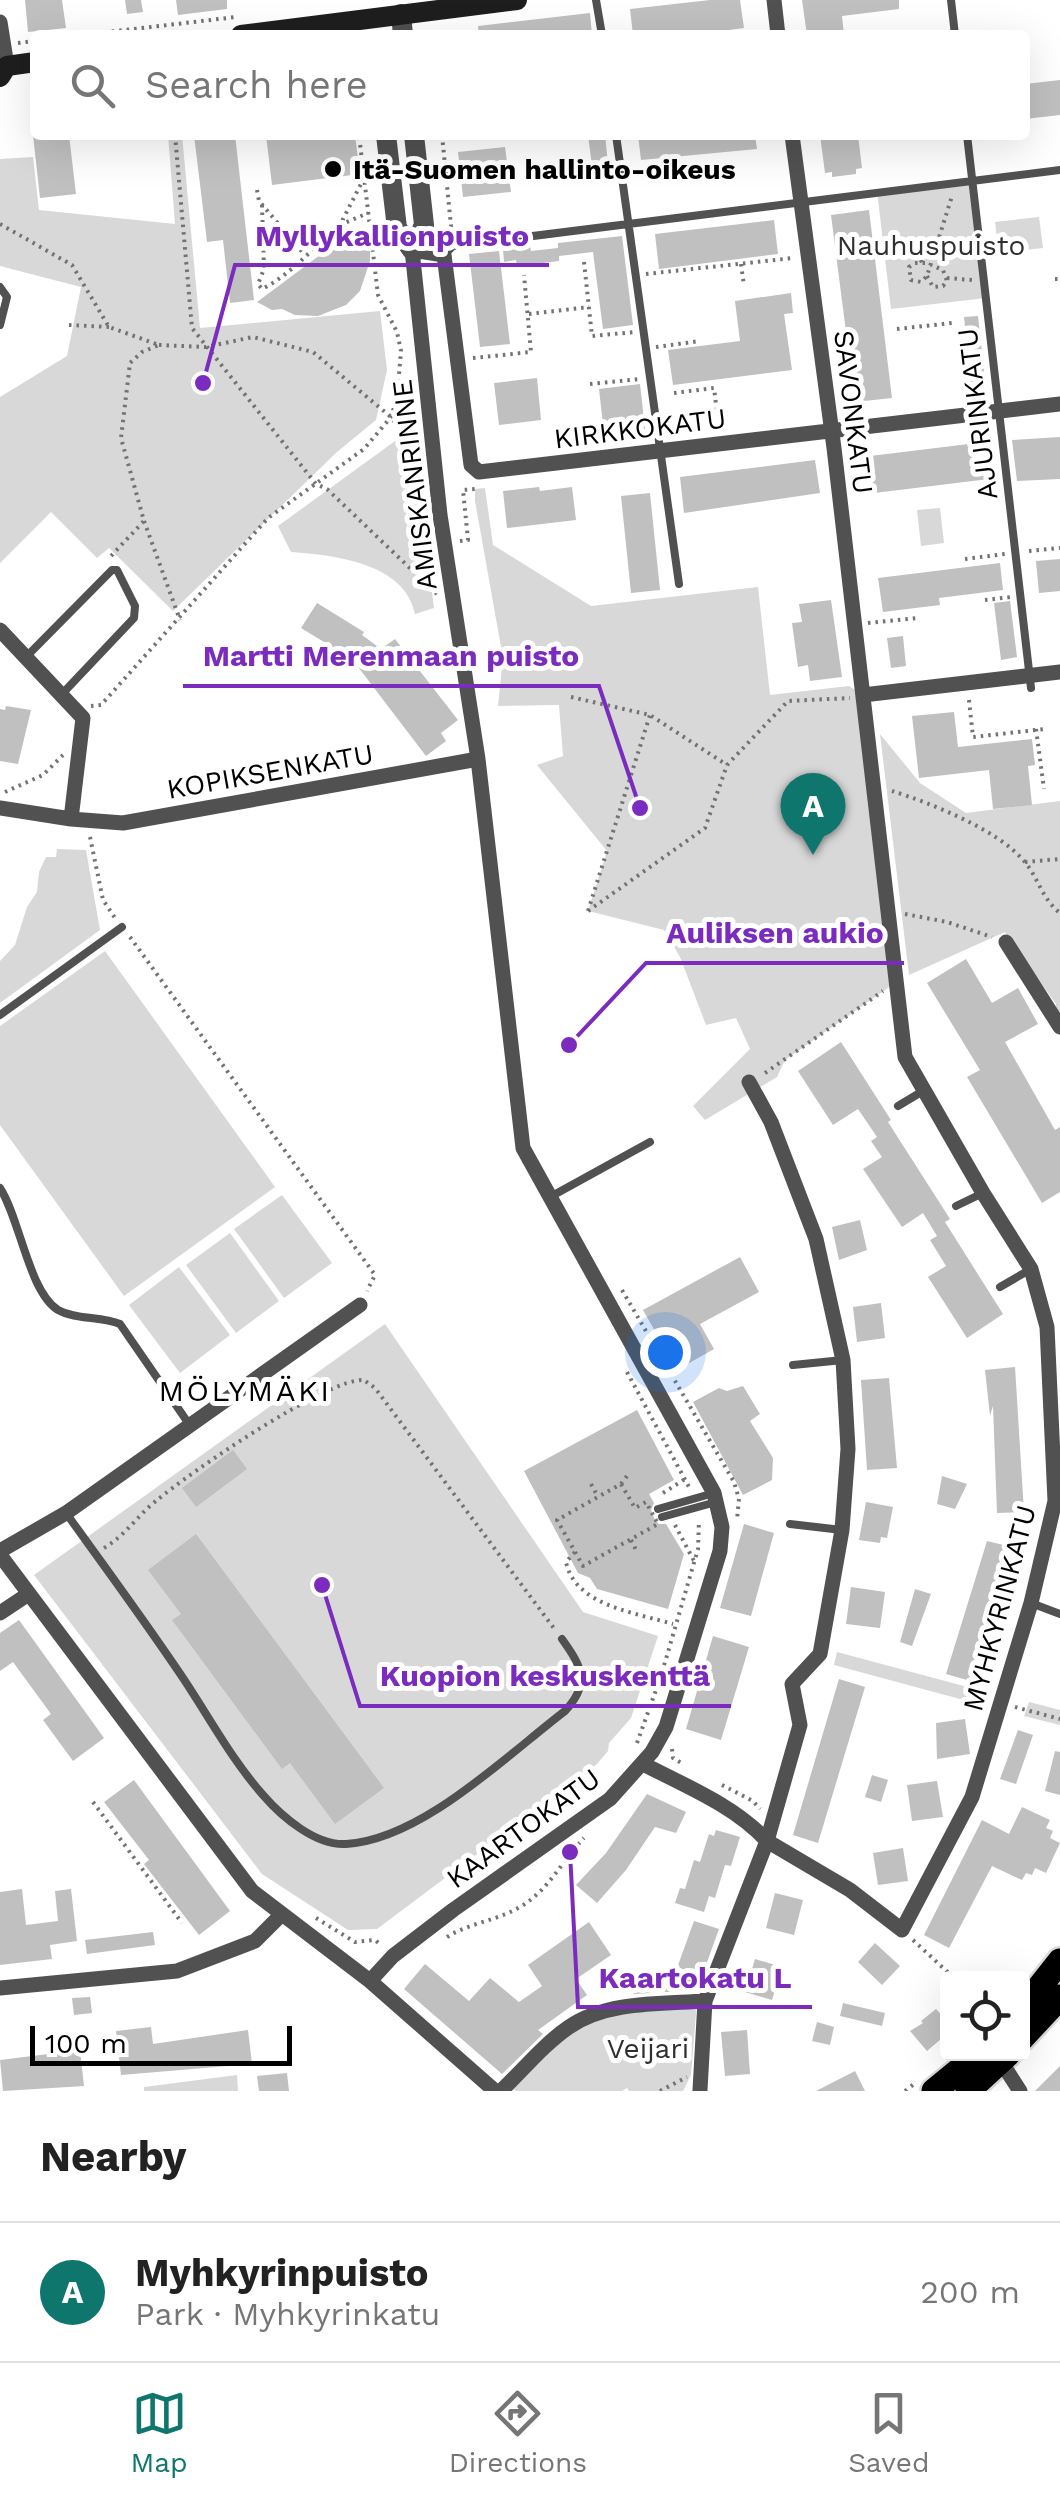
<!DOCTYPE html>
<html lang="en">
<head>
<meta charset="utf-8">
<style>
  body { margin:0; font-family:"Work Sans",sans-serif; background:#f6f6f6; color:#222 }
  .controls { position:absolute; right:30px; bottom:30px; display:grid; overflow:hidden; border-radius:10px; box-shadow:0 10px 40px #0002 }
  .controls button { width:90px; height:90px; display:grid; place-items:center; padding:0; border:0; border-bottom:2px solid #e0e0e0; background:#fff; color:#222; font:50px sans-serif }
  .scale { position:absolute; left:30px; bottom:25px; width:262px; box-sizing:border-box; padding-left:10px; border:5px solid #000; border-top:0; font-size:28px; line-height:35px; white-space:nowrap; color:#000; -webkit-text-stroke:8px #fff; paint-order:stroke }
  .you { position:absolute; left:665px; top:1352px; width:35px; height:35px; margin:-25px; border:8px solid #fff; border-radius:50%; background:#1a73e8; box-shadow:0 0 0 15px #1a73e833 }
  .badge { display:grid; place-items:center; width:65px; height:65px; border-radius:50%; background:#0f766e; color:#fff; font-size:32px; font-weight:700 }
  .pin { position:absolute; translate:-50% -82px; filter:drop-shadow(0 2px 5px #0008) }
  .pin::after { content:''; position:absolute; top:52px; width:35px; height:30px; background:inherit; clip-path:polygon(0 0,100% 0,50% 100%) }
  .list { margin:0; padding:0; list-style:none }
  h2 { display:flex; justify-content:space-between; align-items:center; height:130px; margin:0; padding:0 40px; font-size:42px }
  h2 small { font-size:32px; font-weight:400; color:#767676 }
  .list li { display:grid; grid-template-columns:65px 1fr auto; gap:30px; align-items:center; box-sizing:border-box; height:140px; padding:0 40px; border-top:2px solid #e0e0e0 }
  .list b { display:block; font-size:38px; white-space:nowrap }
  .list p { margin:0; font-size:32px; white-space:nowrap; color:#767676 }
  .list em { font-size:32px; font-style:normal; color:#767676 }
  .icon { flex:none; width:55px; height:55px; fill:none; stroke:currentColor; stroke-width:2; stroke-linecap:round; stroke-linejoin:round }
  .map { position:relative; flex:none; width:1060px; height:2091px; overflow:hidden }
  .search { position:absolute; background:#fff; box-shadow:0 10px 40px #0002; left:30px; right:30px; top:30px; height:110px; display:flex; align-items:center; gap:25px; box-sizing:border-box; padding:0 35px; border-radius:10px; color:#767676; font-size:38px }
  .sheet { height:270px; background:#fff }
  nav { display:flex; justify-content:space-around; align-items:center; box-sizing:border-box; height:140px; border-top:2px solid #e0e0e0; background:#fff; font-size:28px; color:#767676 }
  nav a { display:grid; justify-items:center; gap:5px }
  nav .on { color:#0f766e }
  .map>svg:first-child { display:block }
  .green { fill:#d8d8d8 }
  .building { fill:#c0c0c0 }
  .lines { fill:none; stroke-linecap:round; stroke-linejoin:round }
  .primary-casing { stroke:#dbdbdb; stroke-width:30 }
  .path { stroke:#737373; stroke-width:4; stroke-dasharray:2.5 5; stroke-linecap:butt }
  .service { stroke:#515151; stroke-width:8 }
  .minor { stroke:#515151; stroke-width:15 }
  .tertiary { stroke:#515151; stroke-width:20 }
  .secondary { stroke:#1e1e1e; stroke-width:20 }
  .primary { stroke:#000; stroke-width:25 }
  .poi-dot { fill:#000; stroke:#fff; stroke-width:4 }
  .labels { text-anchor:middle; stroke-width:10; stroke-linejoin:round; paint-order:stroke }
  .poi-label { font-size:28px; font-weight:bold; fill:#000; stroke:#fff; text-anchor:start }
  .park-label { font-size:28px; fill:#2f2f2f; stroke:#fff }
  .street-label { font-size:28px; fill:#000; stroke:#fff }
  .neighbourhood-label { font-size:30px; letter-spacing:2.5px; fill:#000; stroke:#fff }
  .leader { fill:none; stroke:#7b2cbf; stroke-width:4 }
  .callout-dot { fill:#7b2cbf; stroke:#fff; stroke-width:4 }
  .callout-label { font-size:30px; text-anchor:middle; font-weight:bold; fill:#7b2cbf; stroke:#fff; stroke-width:10; stroke-linejoin:round; paint-order:stroke }
</style>
</head>
<body>
<div class="map">
<svg width="1060" height="2091" viewBox="0 0 1060 2091">
  <rect width="100%" height="100%" fill="#fff"/>
  <!-- green -->
  <path class="green" d="M168,135h14l18,193 180,-17 7,59 -11,50 -39,32 -164,159 -64,-63 -12,10 -46,-46 -51,51v-166l67,-41 14,-69 -81,-21v-107l33,-2 6,53 136,14z
    M972,180l14,118 -95,11 -14,-118z
    M1039,217l4,31 -44,5 -4,-31z
    M402,436l12,18 20,154 -19,6c-10,-51 -81,-59 -124,-62l-13,-26z
    M485,488l8,57 98,61 167,-19 12,108 79,-9 14,9 32,288 -110,77 -8,17 -72,43 -12,-14 57,-57 -14,-31 -30,7 -26,-68 -16,-27 -76,-19 19,-60 -70,-86 26,-9 -4,-51 -61,1 5,-48 -28,-157v-12z
    M940,508l4,35 -23,3 -4,-36z
    M880,734l40,49 46,30 94,-12v226l-5,-8 1,-15 -51,-72 -96,43z
    M57,849l29,1 14,80 -100,73v-42l15,-16 12,-38 10,-15 2,-20 7,-15h10z
    M105,951l170,236 -151,109 -124,-171v-99z
    M282,1195l50,68 -48,35 -50,-69z
    M230,1233l49,68 -43,32 -50,-68z
    M179,1267l51,68 -50,38 -51,-68z
    M385,1324l198,288 75,24 -27,82 -22,25 -1,8 -11,13 -220,165 -29,1 -86,-56 -228,-299z
    M837,1652l153,41 -4,13 -152,-41z
    M1029,1702l31,8v15l-36,-9z
    M697,2001l-6,74 -8,16h-54l-2,-3 -5,3h-106l-9,-6 73,-64z
    M237,2075l1,16h-94v-4z"/>
  <!-- building -->
  <path class="building" d="M25,0h37l4,28 -38,4z
    M125,0h16l2,12 -16,2z
    M176,0h51v9l-49,6z
    M710,0h30l4,28 -54,7h-57l-3,-26z
    M802,0h97v9l-57,7 2,19h-37z
    M590,13l2,22h-113l-1,-9z
    M1060,80v35l-35,4v-35z
    M33,135h36l7,59 -36,4z
    M194,135h41l19,165 -24,3 -7,-63 -16,2z
    M266,135h89l5,39 -88,11z
    M588,135h17l4,38 -16,1z
    M638,135h117l2,14 -116,11z
    M820,135h38l4,33 -6,1v5l-24,3v-5l-7,1z
    M505,147l6,45 -48,5 -5,-45z
    M869,210l23,188 -37,4 -24,-187z
    M774,220l4,34 -119,15 -4,-35z
    M359,226l11,21v14l-10,30 -14,14 -28,11 -23,-1 -13,-6 -10,1 -15,-8z
    M622,236l11,89 -30,4 -10,-77 -34,4v5l-42,5 -1,-6 -12,2 -1,-13 27,-3 1,5 27,-3v-5z
    M499,251l11,93 -30,3 -11,-93z
    M791,293l2,20 -9,1 8,56 -119,15 -5,-35 72,-9 -5,-40z
    M978,316l7,64 -14,2 -7,-65z
    M537,378l4,42 -42,5 -5,-42z
    M640,384l5,45 -41,5 -5,-45z
    M1060,437v42l-43,2 -5,-41z
    M985,442l4,37 -123,15 -4,-37z
    M815,460l5,33 -136,20 -4,-36z
    M539,487l1,4 32,-4 4,33 -69,8 -4,-37z
    M650,493l10,97 -29,3 -10,-97z
    M1060,559v32l-21,2 -3,-32z
    M1000,563l3,27 -64,8 1,7 -57,7 -5,-34z
    M831,600l11,77 -32,4 -2,-16 -10,2 -6,-44 10,-1 -3,-18z
    M1010,601l7,56 -16,3 -7,-57z
    M317,603l47,29 -2,3 19,14 14,-10 63,81 -17,13 5,8 -20,15 -74,-97 -51,-31z
    M903,636l3,30 -15,2 -4,-30z
    M6,706l25,4 -13,54 -18,-3v-52l5,1z
    M954,712l4,35 74,-8 3,26 -7,1 4,39 -39,4 -4,-39 -70,8 -7,-62z
    M966,959l26,44 26,-15 20,36 -33,18 50,88 5,-3v65l-18,11 -75,-126 13,-7 -53,-87z
    M841,1042l50,78 -3,2 62,97 -5,3 58,92 -36,24 -39,-61 18,-11 -16,-26 7,-4 -14,-23 -21,14 -39,-58 19,-12 -11,-16 6,-4 -19,-28 -25,16 -35,-54z
    M860,1220l7,30 -28,10 -7,-33z
    M740,1257l19,35 -59,32 14,25 -37,21 -34,-60z
    M881,1303l4,35 -28,4 -4,-35z
    M1015,1367l9,145 -27,1 -4,-107 -3,10 -5,-46z
    M889,1378l8,90 -30,2 -6,-90z
    M743,1386l17,28 -10,7 23,37 -1,22 -29,15 -50,-93 26,-14 8,3z
    M637,1410l37,70 -25,14 5,9 -3,7 4,10 4,4h7l18,30 -16,55 -71,-20 -7,-11 -12,-5 -54,-102z
    M233,1450l14,19 -51,38 -14,-19z
    M942,1476l25,8 -12,25 -18,-5z
    M866,1502l27,5 -6,31 -6,-1 -1,6 -21,-3z
    M744,1524l30,9 -23,83 -31,-8z
    M196,1534l188,254 -49,36 -45,-61 -8,6 -110,-149 9,-6 -33,-44z
    M987,1541l25,6 -38,135 -28,-8z
    M851,1587l34,5 -5,36 -34,-4z
    M915,1589l16,5 -19,52 -12,-4z
    M19,1620l85,118 -31,23 -30,-41 8,-6 -38,-52 -13,9v-38z
    M713,1636l36,11 -28,93 -35,-11z
    M839,1679l26,8 -47,156 -25,-8z
    M965,1719l5,35 -33,5 -1,-36z
    M1018,1730l15,5 -17,49 -16,-5z
    M1055,1751l5,1v43l-15,-4z
    M872,1775l16,5 -7,22 -16,-5z
    M134,1780l96,131 -31,24 -55,-71 5,-4 -45,-58z
    M937,1781l6,36 -31,4 -5,-36z
    M647,1794l39,18 -10,21 -21,-6 -29,43 -29,33 -21,-18 30,-32z
    M1022,1807l28,13 -4,8 7,3 -3,7 10,5 -14,30 -11,-5 -3,7 -6,-2 -4,7 -30,-14 -43,82 -25,-13 58,-115 27,14z
    M716,1830l24,7 -9,29 -6,-1 -10,33 -6,-2 -5,16 -29,-9 5,-15 5,1 9,-29 6,2 9,-28 5,2z
    M903,1848l5,33 -30,4 -5,-32z
    M22,1889l4,36 32,-4 -3,-30 16,-2 6,52 -27,4 2,14 -52,6v-73z
    M775,1893l28,7 -9,35 -28,-7z
    M694,1921l25,8 -22,61 -63,4 -2,-22 45,-4z
    M589,1922l22,33 -35,24 11,16 -49,35 5,4 -41,40 -98,-85 21,-25 44,37 21,-23 29,24 23,-16 -14,-21z
    M153,1932l2,13 -68,9 -2,-14z
    M875,1943l25,23 -18,19 -24,-23z
    M755,1959l27,8 -10,33 -27,-8z
    M90,1997l2,16 -18,2 -2,-17z
    M843,2003l42,10 -3,13 -42,-10z
    M936,2009l12,13v11l-21,18 -17,-20 13,-8 -2,-2z
    M817,2022l17,5 -4,18 -18,-4z
    M151,2027l2,17 95,-14 4,34 -131,11 -5,-44z
    M747,2030l3,44 -25,2 -4,-44z
    M80,2050l4,36 -81,5 -3,-31z
    M1060,2066v25h-25z
    M855,2071l10,20h-49z
    M287,2073l2,18h-30l-2,-15z"/>
  <g class="lines">
    <!-- primary casing -->
    <g class="primary-casing">
      <path id="primary" d="M1022,2009l38,-48
        M1022,2038l38,-41
        M934,2091l45,-37
        M968,2091l40,-37"/>
    </g>
    <!-- path -->
    <path class="path" d="M82,35l154,-18
      M18,43l17,-2
      M175,135l17,193 124,156 11,5 110,105
      M442,135l10,101
      M364,178l-24,47 28,-12
      M257,190l2,11 45,53
      M262,205l2,64 -6,15 4,5c30,-15 52,-43 78,-64
      M0,224l72,41 37,62 50,18 -17,7 -12,11 -9,75 23,83 -33,35
      M584,262l8,74 43,-4
      M922,262l-7,-9 3,-8 9,-2 7,7
      M925,263h-10l-6,4 2,13 10,2 6,-6 25,-80
      M741,264l3,22
      M646,274l147,-16
      M927,276l6,11 10,-1 4,-5 -4,-11 -12,-5
      M947,278l25,2
      M1055,279h5
      M529,314l60,-7
      M69,325l40,2
      M897,329l55,-6
      M159,345l47,2 47,-10 60,15 78,65 25,33
      M656,347l44,-6
      M473,358l58,-6 -7,-77
      M590,384l50,-5
      M674,393l40,-5 5,41
      M144,521l36,99
      M460,541l8,-1 -5,-50 12,-1
      M1029,551l31,-3
      M965,559l40,-5
      M985,600l26,-3
      M868,623l49,-5
      M571,697l79,18 77,50
      M969,700l4,37 72,-8
      M91,706l10,-1 167,-187 96,-69 27,-32 6,-19 4,-47 -4,-19 -19,-37 -19,-160
      M1036,729l8,60
      M892,791c38,12 105,38 132,70 14,16 18,38 36,52
      M5,792l38,-17 20,-20
      M90,837l13,63 12,18
      M1025,862l35,-3
      M588,911l117,-83 22,-63 61,-64 62,-3
      M588,911l62,-196
      M905,914l42,8 45,15
      M130,937l245,338 -8,16
      M765,1073l118,-82
      M622,1290l112,192 5,17 -2,21
      M627,1372l62,115
      M591,1484l7,13
      M621,1484l14,24 11,-6 12,22 -75,42 -26,-46z
      M621,1484l9,-12
      M663,1493l22,-14
      M675,1525l19,36
      M631,1540l6,12
      M104,1548c22,-13 33,-32 52,-47 33,-28 171,-123 208,-121l11,8 181,243
      M575,1552l-9,10c9,44 71,51 107,62
      M1015,1707l45,12
      M637,1743l24,-67 37,-127 1,-29
      M672,1749l1,9 10,6
      M722,1785l31,16 7,8
      M93,1802l89,121
      M316,1918l39,24 20,-2 7,6
      M447,1937c22,-14 49,-16 73,-30 28,-16 42,-46 64,-69
      M913,1940l41,38
      M660,2091l27,-14
      M905,2091l9,-7"/>
    <!-- service -->
    <path class="service" d="M596,0l6,35
      M951,0l4,35
      M616,135l63,449
      M967,135l64,553
      M444,255l9,-9 607,-76
      M0,287l7,10 -7,28
      M26,657l86,-87h5l18,36 -1,12 -72,76
      M0,1015l122,-88
      M898,1106l25,-15
      M0,1188c20,31 29,104 58,122 18,10 43,6 62,14l71,103
      M550,1197l100,-55
      M956,1206l27,-13
      M1000,1287l31,-18
      M793,1365l50,-5
      M658,1509l56,-16
      M66,1513c39,54 78,107 115,162 27,40 50,84 82,120 19,22 53,51 83,49 75,-4 160,-88 219,-133 26,-28 17,-44 -3,-72
      M662,1517l54,-15
      M790,1524l52,6
      M1031,1603l29,11"/>
    <!-- minor -->
    <path class="minor" d="M774,0l4,35
      M0,22l7,44
      M0,630l83,88 -12,101
      M863,695l197,-23
      M0,808l71,11 52,4 355,-64
      M1006,942l54,85
      M749,1082l22,40 45,117 27,121 5,89 -6,81 -22,124 -28,30 8,41 -33,116 83,49 52,40 70,-133 59,-194 24,-102 -8,-174 -16,-58 -48,-76 -78,-136 -71,-609 -42,-313
      M0,1551l66,-38 294,-208
      M0,1555l252,336 118,90 125,110
      M0,1613l27,-18
      M643,1764c43,22 92,42 124,77l-62,160 -5,89
      M370,1981l23,-25 60,-46 157,-111 42,-47 14,-25 54,-176 2,-24 -8,-34 -191,-345 -45,-389 -38,-244 -28,-265 32,5 27,210 8,7 581,-68
      M0,1988l177,-17 78,-30 26,-26
      M998,2057l22,34
      M501,2091c22,-21 43,-47 68,-64 38,-26 92,-23 136,-26"/>
    <!-- tertiary -->
    <path class="tertiary" d="M401,14l2,21
      M386,135l11,93 15,22 12,-25 -10,-90"/>
    <!-- secondary -->
    <path class="secondary" d="M241,35l276,-35
      M0,77l7,-11 28,-4"/>
    <!-- primary -->
    <use href="#primary" class="primary"/>
  </g>
  <!-- markers -->
  <circle class="poi-dot" cx="333" cy="169" r="10"/>
  <g class="labels">
    <!-- poi labels -->
    <g class="poi-label">
      <text x="353" y="179">Itä-Suomen hallinto-oikeus</text>
    </g>
    <!-- park labels -->
    <g class="park-label">
      <text x="931" y="255">Nauhuspuisto</text>
      <text x="648" y="2058">Veijari</text>
    </g>
    <!-- street labels -->
    <g class="street-label">
      <text transform="translate(854 412) rotate(83)" y="10">SAVONKATU</text>
      <text transform="translate(977 414) rotate(-97)" y="10">AJURINKATU</text>
      <text transform="translate(640 428) rotate(-7)" y="10">KIRKKOKATU</text>
      <text transform="translate(414 485) rotate(-97)" y="10">AMISKANRINNE</text>
      <text transform="translate(270 771) rotate(-10)" y="10">KOPIKSENKATU</text>
      <text transform="translate(999 1608) rotate(-75)" y="10">MYHKYRINKATU</text>
      <text transform="translate(523 1828) rotate(-36)" y="10">KAARTOKATU</text>
    </g>
    <!-- neighbourhood labels -->
    <g class="neighbourhood-label">
      <text x="245" y="1401">MÖLYMÄKI</text>
    </g>
  </g>
  <!-- callouts -->
  <path class="leader" d="M203 383L235 265H549M640 808L599 686H183M569 1045L646 963H904M322 1585L360 1706H731M570 1852L578 2007H812"/>
  <g class="callout-dot">
    <circle cx="203" cy="383" r="10"/>
    <circle cx="640" cy="808" r="10"/>
    <circle cx="569" cy="1045" r="10"/>
    <circle cx="322" cy="1585" r="10"/>
    <circle cx="570" cy="1852" r="10"/>
  </g>
  <g class="callout-label">
    <text x="392" y="246">Myllykallionpuisto</text>
    <text x="391" y="666">Martti Merenmaan puisto</text>
    <text x="775" y="943">Auliksen aukio</text>
    <text x="545" y="1686">Kuopion keskuskenttä</text>
    <text x="695" y="1988">Kaartokatu L</text>
  </g>
</svg>
<div class="controls">
<button><svg class="icon" aria-label="locate" viewBox="0 0 24 24"><circle cx="12" cy="12" r="6"/><path d="M12 2v4M12 18v4M2 12h4M18 12h4"/></svg></button>
</div>
<div class="scale">100 m</div>
<div class="you"></div>
<div class="pin badge" style="left:813px;top:855px">A</div>
<div class="search"><svg class="icon" aria-label="search" viewBox="0 0 24 24"><circle cx="10" cy="10" r="6"/><path d="M15 15l6 6"/></svg>Search here</div>
</div>
<section class="sheet">
<h2>Nearby<small></small></h2>
<ul class="list">
<li><span class="badge">A</span><div><b>Myhkyrinpuisto</b><p>Park · Myhkyrinkatu</p></div><em>200 m</em></li>
</ul>
</section>
<nav>
<a class="on"><svg class="icon" aria-label="map" viewBox="0 0 24 24"><path d="M3 6l6-2 6 2 6-2v14l-6 2-6-2-6 2zM9 4v14M15 6v14"/></svg>Map</a>
<a><svg class="icon" aria-label="directions" viewBox="0 0 24 24"><path d="M12 3l9 9-9 9-9-9zM9 14v-3h6M13 9l2 2-2 2"/></svg>Directions</a>
<a><svg class="icon" aria-label="saved" viewBox="0 0 24 24"><path d="M7 4h10v16l-5-4-5 4z"/></svg>Saved</a>
</nav>
</body>
</html>
